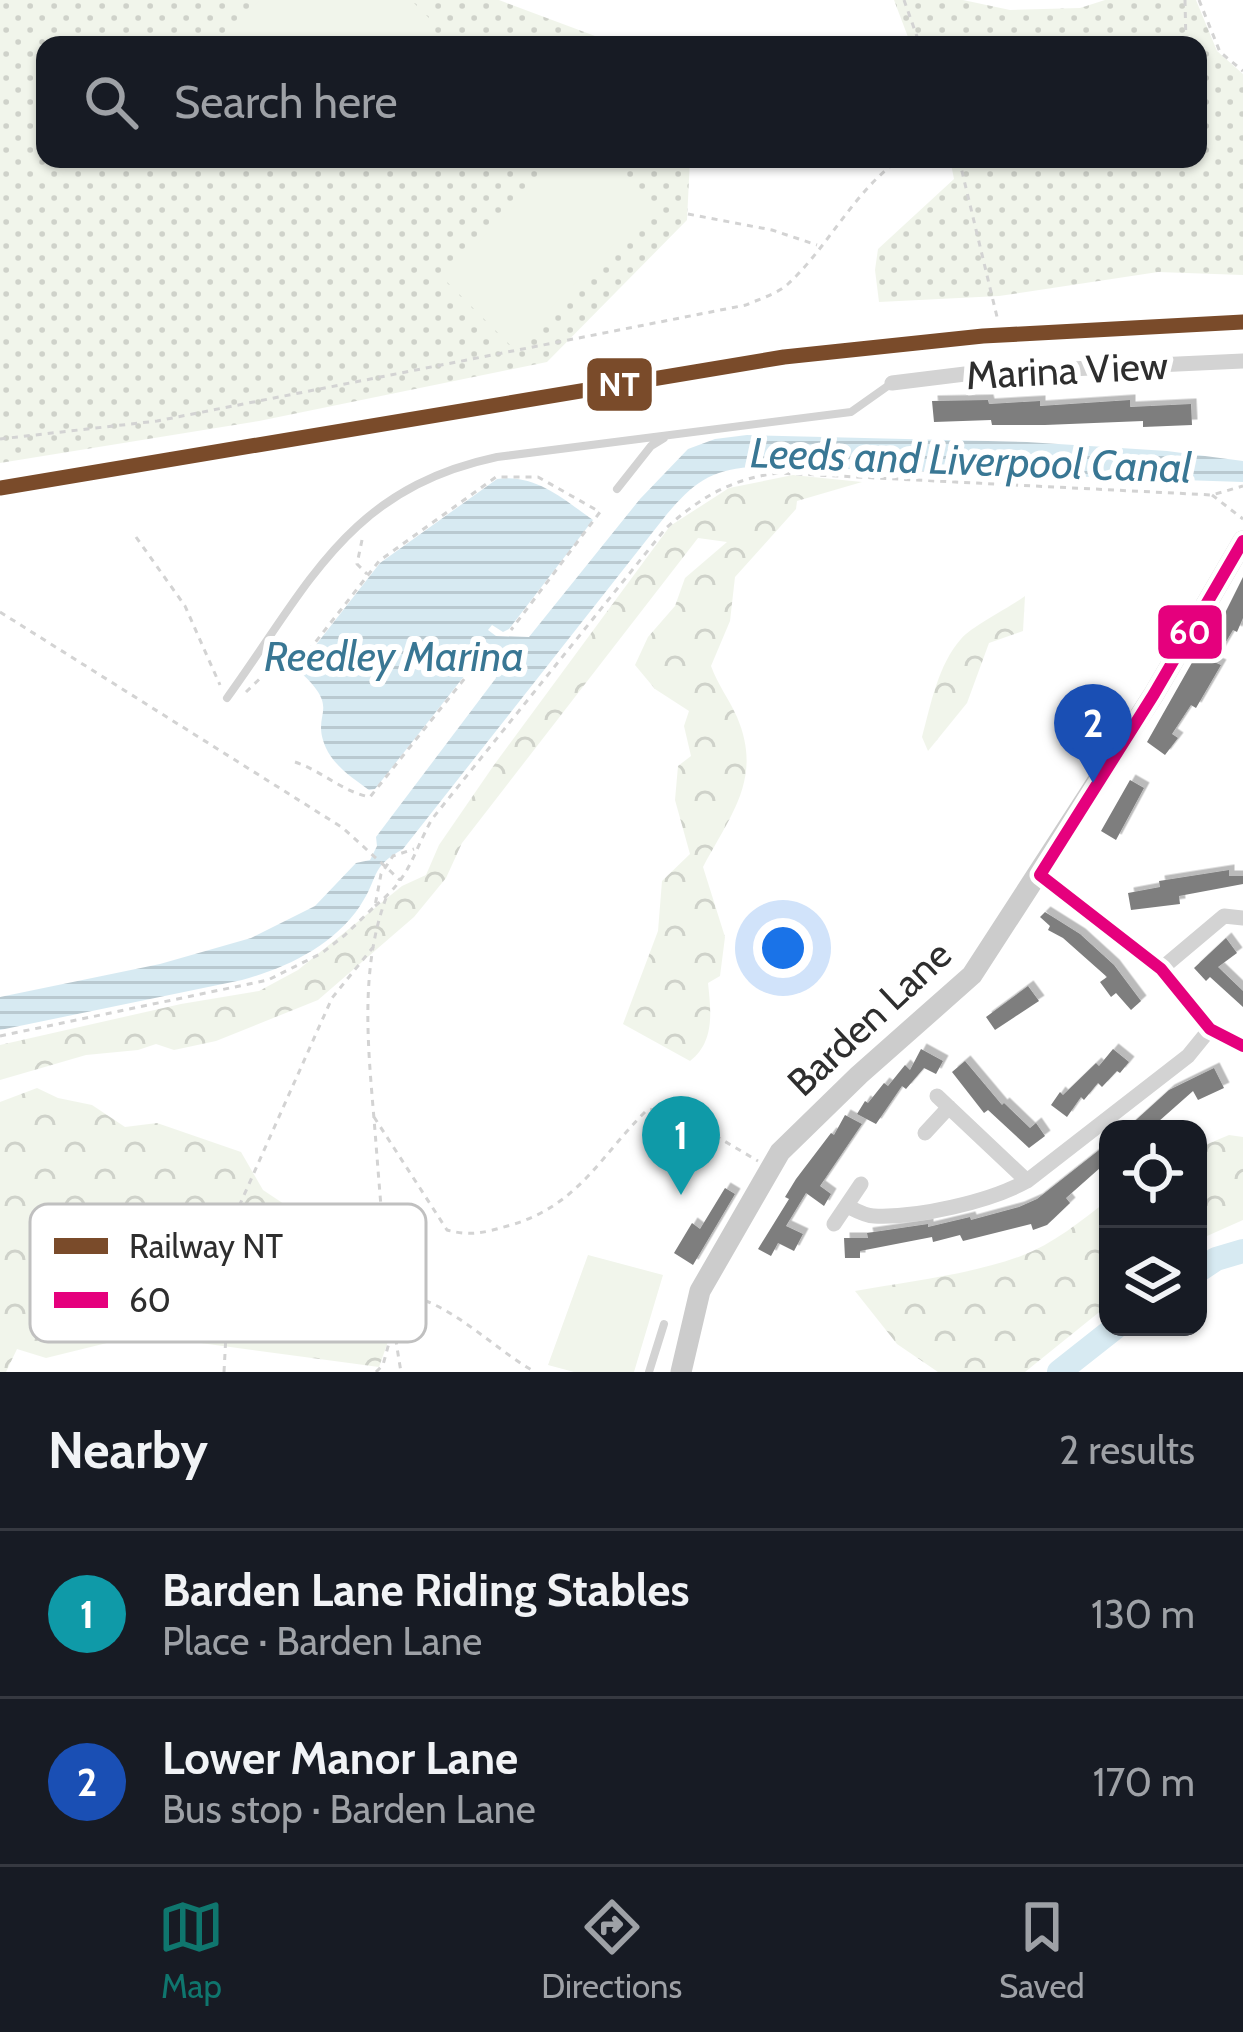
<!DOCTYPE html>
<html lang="en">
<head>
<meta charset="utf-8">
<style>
  body { margin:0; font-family:Cabin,sans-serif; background:#20242c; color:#f1f3f6 }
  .controls { position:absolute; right:36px; bottom:36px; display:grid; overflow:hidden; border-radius:24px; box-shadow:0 3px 9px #0004 }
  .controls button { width:108px; height:108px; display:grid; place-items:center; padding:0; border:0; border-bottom:3px solid #363941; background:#171b24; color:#f1f3f6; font:60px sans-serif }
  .you { position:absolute; left:783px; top:948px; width:42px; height:42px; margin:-30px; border:9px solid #fff; border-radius:50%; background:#1a73e8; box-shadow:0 0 0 18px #1a73e833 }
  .badge { display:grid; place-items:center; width:78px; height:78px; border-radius:50%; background:#0f766e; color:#fff; font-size:39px; font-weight:700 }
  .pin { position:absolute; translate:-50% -99px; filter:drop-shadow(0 3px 6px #0008) }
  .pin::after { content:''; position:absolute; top:63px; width:42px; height:36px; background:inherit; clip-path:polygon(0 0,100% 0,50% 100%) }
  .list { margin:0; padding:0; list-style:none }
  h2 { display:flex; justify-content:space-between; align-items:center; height:156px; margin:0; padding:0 48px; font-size:51px }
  h2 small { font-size:39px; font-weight:400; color:#9ea1a6 }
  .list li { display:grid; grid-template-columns:78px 1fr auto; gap:36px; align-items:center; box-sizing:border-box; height:168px; padding:0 48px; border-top:3px solid #363941 }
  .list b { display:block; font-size:45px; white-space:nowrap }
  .list p { margin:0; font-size:39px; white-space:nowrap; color:#9ea1a6 }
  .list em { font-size:39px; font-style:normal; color:#9ea1a6 }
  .icon { flex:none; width:66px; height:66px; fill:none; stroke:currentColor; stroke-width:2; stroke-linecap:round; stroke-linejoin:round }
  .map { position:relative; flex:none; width:1243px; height:1372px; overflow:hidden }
  .search { position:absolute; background:#171b24; box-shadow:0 3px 9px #0004; left:36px; right:36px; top:36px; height:132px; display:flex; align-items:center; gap:30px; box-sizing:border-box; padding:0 42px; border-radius:24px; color:#9ea1a6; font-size:45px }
  .sheet { height:492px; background:#171b24 }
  nav { display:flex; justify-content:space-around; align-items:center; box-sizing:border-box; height:168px; border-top:3px solid #363941; background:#171b24; font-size:33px; color:#9ea1a6 }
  nav a { display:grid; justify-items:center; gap:6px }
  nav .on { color:#0f766e }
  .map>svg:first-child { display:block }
  .green { fill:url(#green-dots) }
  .forest { fill:url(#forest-crowns) }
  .pitch { fill:#f1f5eb }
  .water { fill:url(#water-rules) }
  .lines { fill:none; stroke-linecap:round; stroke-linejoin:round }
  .river { stroke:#d7eaf2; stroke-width:24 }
  .building { fill:#7e7e7e; filter:url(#shadow) }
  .path { stroke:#d3d3d3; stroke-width:3; stroke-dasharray:6 6; stroke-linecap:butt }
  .lane { stroke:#d3d3d3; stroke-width:8 }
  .street { stroke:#d3d3d3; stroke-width:15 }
  .secondary { stroke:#ccc; stroke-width:21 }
  .bus-1-casing { stroke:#fff; stroke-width:21 }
  .bus-1 { stroke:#e5007d; stroke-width:12 }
  .rail-1-casing { stroke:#fff; stroke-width:24 }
  .rail-1 { stroke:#7a4b2a; stroke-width:15 }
  .labels { text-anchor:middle; stroke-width:12; stroke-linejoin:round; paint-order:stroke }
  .street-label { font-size:39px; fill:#2e2e2e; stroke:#fff }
  .water-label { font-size:42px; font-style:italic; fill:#397794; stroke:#fff }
  .key { fill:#fff; stroke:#c0c0c0; stroke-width:3 }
  .key-label { font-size:33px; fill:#2e2e2e }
  .line-badge { stroke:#fff; stroke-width:4.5 }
  .badge-label { font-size:33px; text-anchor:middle; font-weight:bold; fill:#fff }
</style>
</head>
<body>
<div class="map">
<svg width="1243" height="1372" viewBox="0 0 1243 1372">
  <defs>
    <pattern id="green-dots" width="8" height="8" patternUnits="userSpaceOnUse" patternTransform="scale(3)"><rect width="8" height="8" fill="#f1f5eb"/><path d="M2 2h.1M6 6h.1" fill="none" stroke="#cfd2ca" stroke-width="1.8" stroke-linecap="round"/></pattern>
    <pattern id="forest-crowns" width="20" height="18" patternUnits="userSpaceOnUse" patternTransform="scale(3)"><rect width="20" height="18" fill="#f1f5eb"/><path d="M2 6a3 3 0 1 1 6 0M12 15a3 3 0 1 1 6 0" fill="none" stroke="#cfd2ca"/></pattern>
    <pattern id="water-rules" width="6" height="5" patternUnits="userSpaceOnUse" patternTransform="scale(3)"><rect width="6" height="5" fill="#d7eaf2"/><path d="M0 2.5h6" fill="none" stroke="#b9c9d0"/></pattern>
    <filter id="shadow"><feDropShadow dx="5.5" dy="-5.5" stdDeviation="0" flood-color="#0004"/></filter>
  </defs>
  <rect width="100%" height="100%" fill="#fff"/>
  <!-- green -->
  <path class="green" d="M0,0h499l96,36 9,9h-559v114h645l-3,61 -140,142 -288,59 -259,42z
    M894,0h69l47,10 70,-2 25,-8h91l21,51 26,23v201l-85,-3 -159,24 -120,6 -4,-32 3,-21 76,-70 -4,-20h248v-114h-287z"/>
  <!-- forest -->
  <path class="forest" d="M793,475l69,7 -65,19 -1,8 -61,68 -5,44 -19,45c7,19 18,33 26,51 26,61 -6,97 -34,150l22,70 -5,39 -12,7c3,28 7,59 -18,78l-67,-37 35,-93 4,-50 28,-27 -15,-54 3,-34 13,-10 -7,-30 5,-15 -34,-22 -20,-24 13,-28 27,-31 10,-28 42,-36 -29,-4 -236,305 -16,35 -32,39 -96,83 -102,41 -42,9 -18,-6 -18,6 -52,5 -86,25v-35l181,-41 78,-13 39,-21 104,-84 24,-11 13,-30 55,-80 176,-239 59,-38z
    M1025,596l-2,35 -34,12 -22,60 -39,48 -6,-14c9,-33 16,-72 39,-98 11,-13 48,-31 64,-43z
    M37,1088l21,10 34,7 33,22 32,-4 84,29 22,38 24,16 9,11 27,11 44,39 29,52 -17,48 -208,-28 -60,3 -65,16 -29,-9 -11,23h-6v-270z
    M1229,1135l14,2v83l-45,20v-92z
    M1108,1200v105l-83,67h-87l-41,-28 -42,-53c55,-10 114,-16 166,-35 32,-12 60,-35 87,-56z"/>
  <!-- pitch -->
  <path class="pitch" d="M260,0h151l24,24 -22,21h-198z
    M561,159h49l44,45 -142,143 -69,-69z
    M588,1255l75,20 -29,97h-60l-26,-7z"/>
  <!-- water -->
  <path class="water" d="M747,435l280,7 140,9 76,10v21l-485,-16c-46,4 -61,13 -91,48l-264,335c-34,19 -23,27 -43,57 -27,40 -74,62 -118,74l-242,50v-33l160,-33 91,-26 64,-32 41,-43 14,-3 7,-14 -1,-9 120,-159 -7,-34 -8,-5 -4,6 7,6 -109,138 -6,1c-15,-11 -35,-24 -43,-42 -17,-38 19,-36 -29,-79l83,-106 117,-84c39,-5 66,20 96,41l-84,109 -6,3 -11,-7 -4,5 8,6 33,1 111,-138 48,-50 27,-10z"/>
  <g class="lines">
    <!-- river -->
    <path class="river" d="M1198,1271l18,-12 27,-8
      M1059,1372l57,-45"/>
  </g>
  <!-- building -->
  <path class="building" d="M988,400l1,4 51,-3v5l90,-6v7l61,-3 1,21 -49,2v-6l-98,4h-53l-1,-5 -57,2 -2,-21z
    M1243,577v41l-6,14 -4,-2 -19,32 7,3 -25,43 -5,-3 -19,29 6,4 -13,17 -18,-13 51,-90 18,-21z
    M1130,780l14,8 -28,52 -15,-9z
    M1229,870v6h14v8l-64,12 1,8 -49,6 -3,-17 32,-6 -1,-6z
    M1045,912l35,22 34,31 27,36 -10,9 -15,-17 -5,4 -11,-15 7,-5 -44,-39 -15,-8 2,-4 -10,-9z
    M1226,938l11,15 -19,14 25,24v16l-33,-30 -4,4 -12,-13z
    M1028,986l11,15 -44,29 -9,-13z
    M921,1049l22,12 -7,13 -12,-6 -18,21 -4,-3 -26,38 -19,-10 8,-13 3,2 16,-20 4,3 17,-21 5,5z
    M1113,1049l16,13 -9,11 -3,-2 -15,16 -4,-4 -14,17 -3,-3 -14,20 -16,-12 9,-13 3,3 33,-32 3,3z
    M965,1061l37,44 2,-2 26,25 6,-5 9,13 -16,12 -41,-38 -4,3 -32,-41z
    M1214,1068l10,20 -26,12 -5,-9 -43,38h-24l43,-39z
    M845,1115l17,9 -42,62 11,8 -7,12 -18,-13 -20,33 17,8 -9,17 -16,-8 -7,13 -13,-7 31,-50 -4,-2 11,-18 35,-46 3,2z
    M1108,1143v31l-7,-7 -35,31 4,5 -23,22 -14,5 -2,-6 -68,17 -3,-6 -27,7 -1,-5 -72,14v7h-15l-1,-20h24l-1,-5 61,-9v3l42,-10 1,3 48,-13 18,-8z
    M725,1188l10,6 -42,71 -19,-12 18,-30 8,6z"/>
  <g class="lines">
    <!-- path -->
    <path class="path" d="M904,0l16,45
      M1185,0l1,45
      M1199,0l21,52 23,19
      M959,159l39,162
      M688,214l84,16 45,15
      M0,439l157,-18 589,-116c13,-6 31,-11 42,-21 41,-38 66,-93 112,-125
      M1212,495l31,24
      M136,537l49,69 35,79
      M362,540l-5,24 10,10
      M0,612l343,216 57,52
      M246,692l27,-26 19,6 87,-111 117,-84h42l62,35 -89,118
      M295,762c27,9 48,30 75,35l115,-144
      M386,898c-29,79 -16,164 -10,246 6,77 12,152 25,228
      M375,906c36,-29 36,-49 57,-87l234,-291c35,-31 65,-49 112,-55l434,22 31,-9
      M0,1036l268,-56 54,-27 23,-18 30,-29 6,-32 12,-18 21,-7
      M374,1117l73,113c25,7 39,2 64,-5 68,-20 90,-70 136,-115l23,-1 88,52
      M307,1318l5,-17c39,-6 84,-14 121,3 36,17 67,48 102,68
      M224,1372l8,-150 100,-224 42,-52
      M376,1372l7,-7 10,-37"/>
    <!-- lane -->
    <path class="lane" d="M617,489l34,-43 13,-8
      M227,698c82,-113 120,-209 270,-241l354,-45 41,-29
      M649,1372l15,-48"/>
    <!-- street -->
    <path class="street" d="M892,383l73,-9 278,-13
      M1040,875l121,94 49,60 33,17
      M1161,969l63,-53 19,2
      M937,1096l90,85
      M925,1133l24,-26
      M847,1206c8,4 18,10 27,10 43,2 115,-14 153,-35l161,-125 22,-27
      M834,1224l27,-40"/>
    <!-- secondary -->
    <path class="secondary" d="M681,1372l19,-81 80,-139 79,-77 113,-100 182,-281 89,-153"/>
    <!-- bus-1 casing -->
    <g class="bus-1-casing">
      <path id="bus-1" d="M1040,875l114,-181 89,-153
        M1040,875l121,94 49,60 33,17"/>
    </g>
    <!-- bus-1 -->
    <use href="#bus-1" class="bus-1"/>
    <!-- rail-1 casing -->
    <g class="rail-1-casing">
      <path id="rail-1" d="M0,488l784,-131 199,-21 260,-14"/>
    </g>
    <!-- rail-1 -->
    <use href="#rail-1" class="rail-1"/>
  </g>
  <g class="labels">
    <!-- street labels -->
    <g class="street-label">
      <text transform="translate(1067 370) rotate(-3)" y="14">Marina View</text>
      <text transform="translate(869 1018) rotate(-43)" y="14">Barden Lane</text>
    </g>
    <!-- water labels -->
    <g class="water-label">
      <text transform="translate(971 460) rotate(2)" y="15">Leeds and Liverpool Canal</text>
      <text x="394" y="671">Reedley Marina</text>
    </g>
  </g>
  <!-- legend -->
  <rect x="30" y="1204" width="396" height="138" rx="18" class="key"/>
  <rect x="54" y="1238" width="54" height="16" fill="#7a4b2a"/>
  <rect x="54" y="1292" width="54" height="16" fill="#e5007d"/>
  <g class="key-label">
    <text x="129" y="1258">Railway NT</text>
    <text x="129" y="1312">60</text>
  </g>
  <g class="line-badge">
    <rect x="585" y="356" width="69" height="57" rx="12" fill="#7a4b2a"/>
    <rect x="1156" y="603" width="68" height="58" rx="12" fill="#e5007d"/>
  </g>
  <g class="badge-label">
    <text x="619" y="396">NT</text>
    <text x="1190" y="644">60</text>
  </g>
</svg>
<div class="controls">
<button><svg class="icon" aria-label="locate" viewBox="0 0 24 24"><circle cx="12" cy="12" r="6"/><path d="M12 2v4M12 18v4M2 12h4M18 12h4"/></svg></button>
<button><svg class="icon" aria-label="layers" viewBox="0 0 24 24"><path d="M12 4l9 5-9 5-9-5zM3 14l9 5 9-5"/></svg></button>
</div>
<div class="you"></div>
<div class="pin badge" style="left:681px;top:1195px;background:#0f9aa8">1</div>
<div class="pin badge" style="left:1093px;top:783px;background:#1a4fb4">2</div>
<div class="search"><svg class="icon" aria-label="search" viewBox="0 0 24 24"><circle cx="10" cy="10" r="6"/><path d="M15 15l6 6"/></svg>Search here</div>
</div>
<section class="sheet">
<h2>Nearby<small>2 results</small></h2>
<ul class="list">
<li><span class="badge" style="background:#0f9aa8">1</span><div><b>Barden Lane Riding Stables</b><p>Place · Barden Lane</p></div><em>130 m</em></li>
<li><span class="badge" style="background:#1a4fb4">2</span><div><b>Lower Manor Lane</b><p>Bus stop · Barden Lane</p></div><em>170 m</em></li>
</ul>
</section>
<nav>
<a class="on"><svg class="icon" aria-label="map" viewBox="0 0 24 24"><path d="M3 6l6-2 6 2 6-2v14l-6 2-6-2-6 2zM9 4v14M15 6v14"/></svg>Map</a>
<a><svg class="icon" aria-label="directions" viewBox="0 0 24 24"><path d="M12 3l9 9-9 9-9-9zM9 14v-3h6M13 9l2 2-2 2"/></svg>Directions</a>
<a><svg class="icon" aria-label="saved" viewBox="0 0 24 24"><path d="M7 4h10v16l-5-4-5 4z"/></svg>Saved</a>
</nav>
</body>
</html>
